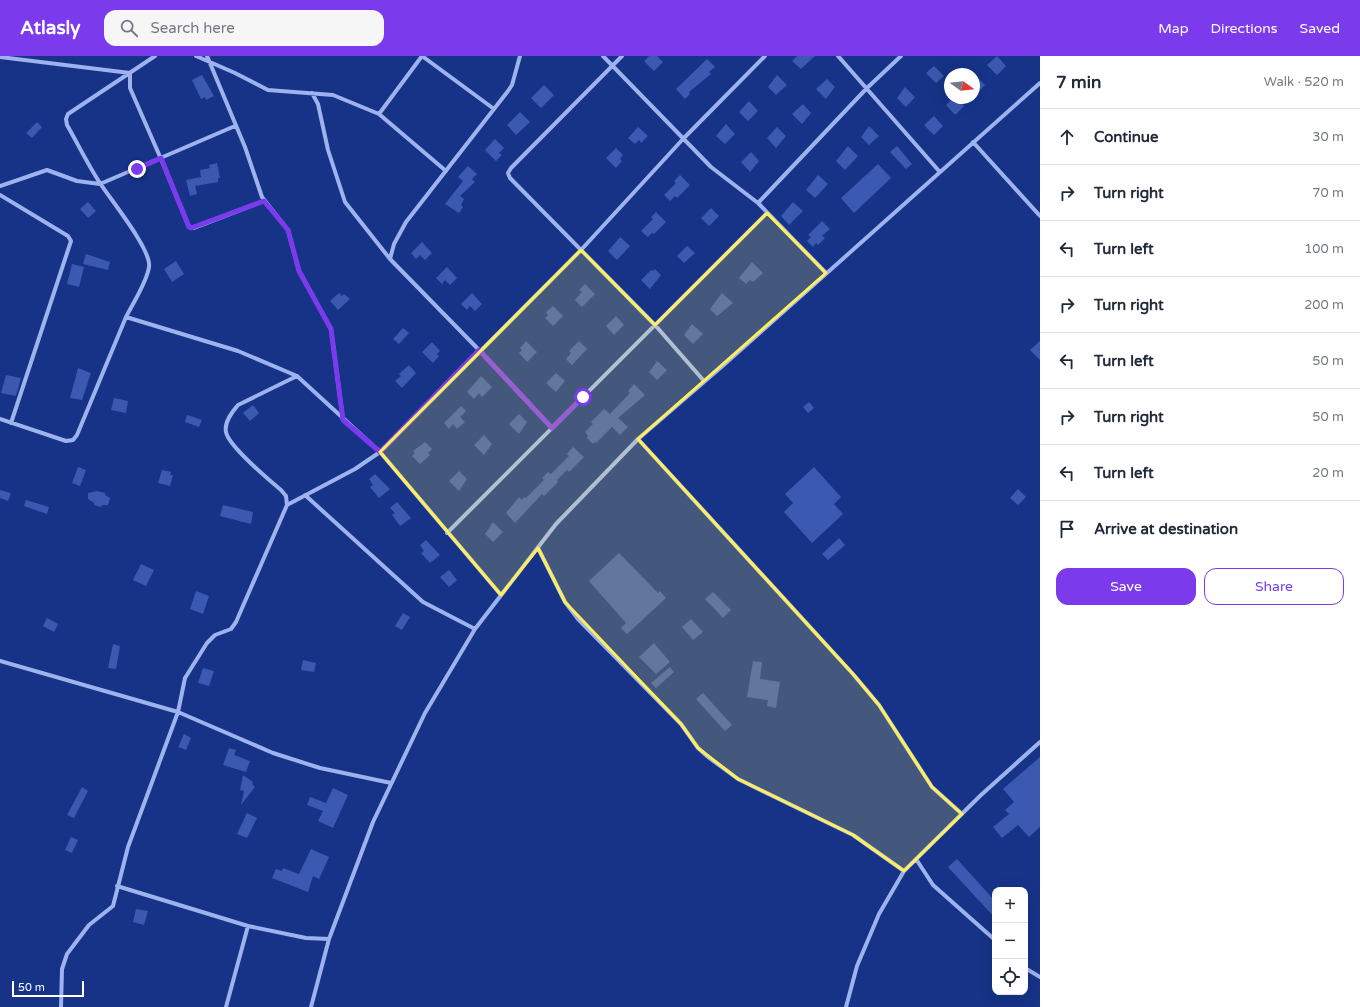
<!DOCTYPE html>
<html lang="en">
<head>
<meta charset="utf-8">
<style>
  body { margin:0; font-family:"Varela Round",sans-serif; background:#f6f6f7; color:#1f2937 }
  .controls { position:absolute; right:12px; bottom:12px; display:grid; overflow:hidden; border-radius:8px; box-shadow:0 4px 16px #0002 }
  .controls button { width:36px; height:36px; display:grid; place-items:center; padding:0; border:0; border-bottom:1px solid #e0e1e3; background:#fff; color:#1f2937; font:20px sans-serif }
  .compass { position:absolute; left:944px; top:12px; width:36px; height:36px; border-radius:50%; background:#fff; box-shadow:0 4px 16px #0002; rotate:105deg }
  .scale { position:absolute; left:12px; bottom:10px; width:72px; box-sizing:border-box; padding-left:4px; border:2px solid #fff; border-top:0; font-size:11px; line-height:14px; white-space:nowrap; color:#fff; -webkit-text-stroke:3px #163388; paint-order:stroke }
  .stop { position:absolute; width:12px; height:12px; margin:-9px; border:3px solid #7c3aed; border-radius:50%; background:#fff }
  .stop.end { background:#7c3aed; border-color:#fff; box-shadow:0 1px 4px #0008 }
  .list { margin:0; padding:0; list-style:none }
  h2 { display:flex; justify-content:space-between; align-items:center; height:52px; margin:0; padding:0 16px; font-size:17px }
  h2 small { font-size:13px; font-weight:400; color:#747a83 }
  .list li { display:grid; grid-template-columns:26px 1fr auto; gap:12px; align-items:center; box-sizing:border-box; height:56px; padding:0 16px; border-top:1px solid #e0e1e3 }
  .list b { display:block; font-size:15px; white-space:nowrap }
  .list em { font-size:13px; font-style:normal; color:#747a83 }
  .actions { display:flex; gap:8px; padding:12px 16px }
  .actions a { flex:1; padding:9px 0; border:1px solid #7c3aed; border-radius:12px; text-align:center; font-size:14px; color:#7c3aed }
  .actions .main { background:#7c3aed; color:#fff }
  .icon { flex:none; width:22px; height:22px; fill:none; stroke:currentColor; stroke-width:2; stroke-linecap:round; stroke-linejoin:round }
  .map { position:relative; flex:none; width:1040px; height:951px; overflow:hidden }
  header { display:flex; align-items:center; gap:24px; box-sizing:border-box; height:56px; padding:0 20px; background:#7c3aed; color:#fff }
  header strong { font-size:19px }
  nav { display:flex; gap:22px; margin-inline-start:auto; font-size:14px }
  .search { width:280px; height:36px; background:#f6f6f7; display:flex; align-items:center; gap:10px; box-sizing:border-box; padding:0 14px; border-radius:12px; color:#747a83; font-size:15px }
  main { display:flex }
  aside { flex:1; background:#fff }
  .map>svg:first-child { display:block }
  .building { fill:#3b59b0 }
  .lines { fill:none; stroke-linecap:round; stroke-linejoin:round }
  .minor { stroke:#9eb3ee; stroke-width:4 }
  .route { stroke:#7c3aed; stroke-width:5 }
  .marked { fill:#ffee5b; fill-opacity:0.2; stroke:#ffee5b; stroke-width:3; stroke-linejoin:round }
</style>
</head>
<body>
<header>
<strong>Atlasly</strong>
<div class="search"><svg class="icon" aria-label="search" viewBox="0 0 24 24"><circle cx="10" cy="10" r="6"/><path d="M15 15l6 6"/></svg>Search here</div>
<nav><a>Map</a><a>Directions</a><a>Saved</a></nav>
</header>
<main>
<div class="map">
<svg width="1040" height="951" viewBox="0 0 1040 951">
  <rect width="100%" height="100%" fill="#163388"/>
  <!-- building -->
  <path class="building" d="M649,0h8l6,6 -9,9 -10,-10z
    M797,0h18l-14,13 -9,-8z
    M997,0l9,10 -9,9 -10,-10z
    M707,3l8,8 -6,5 2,2 -22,18 1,2 -5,5 -9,-10z
    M934,10l10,10 -8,7 -10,-10z
    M974,18l11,11 -11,11z
    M202,19l12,21 -8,4 -1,-3 -4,2 -9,-19z
    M777,19l10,10 -11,10 -8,-8z
    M827,23l8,8 -9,12 -10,-10z
    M544,29l10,10 -13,13 -10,-10z
    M905,31l10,10 -9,10 -9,-9z
    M953,42h4l7,8 -9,9 -9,-10z
    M749,45l9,10 -10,10 -9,-9z
    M803,48l8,9 -9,11 -10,-10z
    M520,56l10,10 -14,13 -9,-10z
    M934,60l9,10 -9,9 -10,-10z
    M37,66l5,5 -10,11 -6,-5z
    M726,68l9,10 -10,10 -9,-8z
    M869,70l10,10 -10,9 -8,-8z
    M638,71l10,9 -7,7 -2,-3 -4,4 -7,-6z
    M777,71l9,9 -10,12 -9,-10z
    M495,83l9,9 -5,5 3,2 -6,6 -11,-11z
    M848,90l10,10 -13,14 -9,-9z
    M897,90l15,18 -6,5 -16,-17z
    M616,92l7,7 -3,4 2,2 -6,7 -10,-10z
    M751,96l8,9 -9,11 -9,-10z
    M217,107l3,15h-2v4l-23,4 2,8 -7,2 -4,-16 15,-3 -1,-7 10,-2 -1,-3z
    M878,108l13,14 -37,35 -13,-15z
    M468,110l9,8 -5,5 3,3 -15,14 4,3 -3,6 2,2 -4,6 -14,-9 18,-23 -5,-4z
    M680,119l10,10 -13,13 -2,-2 -5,5 -6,-6 12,-12 -2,-2z
    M818,119l10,9 -13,14 -9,-8z
    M88,146l8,9 -8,7 -8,-9z
    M793,146l10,9 -14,14 -8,-9z
    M711,152l8,8 -10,10 -8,-8z
    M656,156l10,10 -12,12 -2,-1 -4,4 -7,-6 12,-12 -2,-2z
    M822,165l8,8 -8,7 3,2 -7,7 -2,-2 -3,4 -6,-6 4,-4 -3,-2z
    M620,181l10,9 -13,14 -9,-9z
    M422,186l10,11 -7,7 -5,-5 -4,4 -5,-6z
    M687,190l8,7 -11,10 -7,-7z
    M86,198l24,8 -2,8 -25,-6z
    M176,205l8,13 -12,8 -8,-13z
    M752,206l11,11 -10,9 -3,-2 -4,4 -7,-6z
    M72,208l12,3 -5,20 -12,-3z
    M447,211l10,11 -7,7 -5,-5 -3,4 -6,-6z
    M655,213l6,6 -11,14 -9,-9 10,-10 2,1z
    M585,228l10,10 -13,13 -7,-7 7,-8 -3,-2z
    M339,237l3,3 2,-2 6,5 -12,11 -8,-9z
    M472,237l10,11 -7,7 -5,-5 -3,4 -6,-6z
    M722,237l11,10 -16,13 -7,-7z
    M553,250l10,10 -10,10 -8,-8 3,-3 -2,-3z
    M616,260l8,9 -10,10 -8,-9z
    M692,268l11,10 -10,10 -9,-9z
    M403,272l6,5 -10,11 -6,-5z
    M526,285l11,11 -10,10 -8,-9 3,-3 -2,-2z
    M579,285l8,8 -15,16 -6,-6 5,-6 -2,-2z
    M1040,285v19l-10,-10z
    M432,286l8,9 -3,3 2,2 -6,7 -11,-11z
    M657,305l10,9 -10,10 -8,-8z
    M409,309l7,8 -14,15 -7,-7 6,-5 -2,-2z
    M78,312l13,5 -9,27 -12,-2z
    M556,317l9,8 -9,11 -10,-9z
    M6,319l15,3 -5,18 -15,-3z
    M481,320l11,11 -10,10 -3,-4 -5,6 -7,-7z
    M634,328l11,11 -27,23 10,9 -8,8 -8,-8 -16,16 -1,-1 -2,2 -6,-6 1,-2 -3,-4 8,-8 -2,-2 13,-13 6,5 20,-21 -2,-2z
    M114,342l14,3 -2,12 -15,-3z
    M809,346l5,6 -6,5 -5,-6z
    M253,349l6,8 -9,8 -7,-8z
    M461,350l5,5 -6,6 5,5 -8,7 -4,-5 -4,5 -5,-6z
    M519,358l8,8 -8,12 -10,-10z
    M187,359l15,5 -3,7 -14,-5z
    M484,379l8,9 -8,11 -10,-10z
    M425,386l7,7 -4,4 2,2 -10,9 -8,-8 3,-3 -2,-2z
    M573,391l11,10 -15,15 -2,-2 -10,10 1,2 -14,14 -2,-2 -27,29 -9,-10 13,-16 3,3 2,-3 2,1 18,-18 -2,-2 6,-6 3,2 18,-18 -2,-2z
    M78,411l8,3 -6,16 -8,-3z
    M814,411l27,30 -7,7 9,10 -31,29 -28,-31 9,-9 -8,-9z
    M162,414l9,2 -1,3h3l-3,11 -12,-3z
    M459,415l8,8 -8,12 -10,-10z
    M375,418l15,15 -11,9 -9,-11 3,-2 -4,-6z
    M1018,433l8,8 -8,8 -8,-7z
    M0,434l11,3 -3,8 -8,-3z
    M97,435l8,2v2l5,3 -2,7h-6l-1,2 -7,-2v-2l-6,-4v-6z
    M26,444l23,7 -2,7 -23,-8z
    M397,446l14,16 -11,8 -8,-11 3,-2 -5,-5z
    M223,449l30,7 -2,12 -31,-8z
    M493,466l10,10 -10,10 -8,-8z
    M839,482l6,7 -17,15 -6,-6z
    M426,484l14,15 -10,8 -9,-10 3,-2 -4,-6z
    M619,497l39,40 2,-2 6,7 -39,36 -6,-6 5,-5 -37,-42z
    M141,508l13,6 -8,16 -13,-6z
    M449,514l8,10 -8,7 -9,-10z
    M196,535l13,5 -6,18 -13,-5z
    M713,536l18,18 -8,8 -18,-19z
    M403,557l7,4 -8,13 -7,-4z
    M47,562l11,6 -4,8 -11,-6z
    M691,563l12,13 -10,8 -11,-13z
    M654,587l16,19 -14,12 -17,-17z
    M113,588l7,2 -4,23 -8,-1z
    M303,604l13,3 -2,9 -13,-2z
    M753,605l9,1 -2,17 20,3 -4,26 -9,-2 1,-6 -21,-3z
    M670,611l4,5 -18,16 -5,-5z
    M203,612l11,3 -5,15 -11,-3z
    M703,637l29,32 -7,6 -29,-32z
    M184,678l7,4 -5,12 -8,-3z
    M229,692l7,2 -2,5 16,6 -4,11 -23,-7z
    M1040,701v70l-11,10 -11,-12 -16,13 -9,-11 16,-13 -4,-4 9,-8 -11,-13z
    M243,719l10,7 -1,2 3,3 -14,18 3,-14 -4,-1z
    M82,731l6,4 -14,27 -7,-3z
    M333,732l15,7 -15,33 -15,-7 5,-10 -16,-6 3,-8 16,6z
    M247,757l10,5 -10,20 -10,-4z
    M71,781l7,3 -6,13 -7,-3z
    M311,793l18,8 -10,22 -6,-3 -5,16 -36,-14 4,-9 6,2 1,-3 16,6z
    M957,803l38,42v17l-47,-51z
    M136,853l12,2 -4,14 -11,-3z"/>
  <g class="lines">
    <!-- minor -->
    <path class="minor" d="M196,0l39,17 33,17 65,5 46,19 67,57
      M207,0l38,91 17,50 26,33 11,41 32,58 12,91
      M422,0l72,53
      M603,0l108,111 47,36 68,70
      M622,0l-111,112 -3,5 2,5 145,147 49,56
      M838,0l101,115
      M0,1l130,16v15l31,71 28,68 5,1 70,-27
      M312,37l6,11 10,46 17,52 45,57 89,91 73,78
      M379,58l43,-58
      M973,86l67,74
      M0,130l47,-16 30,11 23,3 135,-58
      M0,139l68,41 3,5 -60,182
      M758,147l109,-115 34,-32
      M390,203l4,-15 12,-22 102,-131 4,-6 8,-29
      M126,261c7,-14 21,-35 23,-50 3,-17 -39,-68 -49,-84 -12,-18 -22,-39 -33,-58l-1,-6 2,-5 87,-58
      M0,363l66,22 7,-1 4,-5 49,-118 112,34 59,25 83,76 -25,17 -68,36 -51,117 -5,7 -16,6 -8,8 -22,35 -7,34 -50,135 -15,59 -24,19 -22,29 -5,15 -1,38
      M638,383l215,235 26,31 53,82 30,27
      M305,439l118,107 52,27
      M287,449l-1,-9 -5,-6c-12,-10 -53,-45 -55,-58 -2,-10 6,-20 12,-27l59,-29
      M447,477l320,-320
      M538,492l27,54 13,17 103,105 17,24 10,9 30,22 115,56 51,36
      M501,539l-121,-143 201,-202 102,-111 82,-83
      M0,605l178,51 95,41 47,15 71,15
      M916,803l17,26 62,55
      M117,830l131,40 58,12 23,1
      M1025,912l15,9
      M226,951l22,-81
      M311,951l18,-68 44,-117 52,-109 50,-84 81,-105 82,-85 88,-76 314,-280
      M846,951l11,-41 22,-52 25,-43 77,-76 59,-53"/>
  </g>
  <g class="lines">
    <!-- route -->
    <path class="route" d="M137,113l24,-11 28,69 2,1 73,-27 24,29 11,41 32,58 12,91 37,32 99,-102 73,78 31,-31"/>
  </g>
  <!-- marked area -->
  <path class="marked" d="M767,157l59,60 -188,166 215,235 26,31 53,82 30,27 -58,57 -51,-36 -115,-56 -40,-31 -17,-24 -116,-122 -27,-54 -37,47 -121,-143 201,-202 74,75z"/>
</svg>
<div class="controls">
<button>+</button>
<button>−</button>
<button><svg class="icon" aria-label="locate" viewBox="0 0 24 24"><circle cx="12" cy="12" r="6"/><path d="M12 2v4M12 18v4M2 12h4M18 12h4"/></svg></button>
</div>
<svg class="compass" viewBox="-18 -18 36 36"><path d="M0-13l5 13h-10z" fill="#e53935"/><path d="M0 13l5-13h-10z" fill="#747a83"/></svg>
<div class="scale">50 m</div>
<div class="stop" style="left:583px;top:341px"></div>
<div class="stop end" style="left:137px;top:113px"></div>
</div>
<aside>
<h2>7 min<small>Walk · 520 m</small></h2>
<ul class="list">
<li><svg class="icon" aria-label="ahead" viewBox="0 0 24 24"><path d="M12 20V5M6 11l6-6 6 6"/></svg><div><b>Continue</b></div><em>30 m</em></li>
<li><svg class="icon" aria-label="right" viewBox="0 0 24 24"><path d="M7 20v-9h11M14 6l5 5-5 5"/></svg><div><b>Turn right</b></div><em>70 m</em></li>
<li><svg class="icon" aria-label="left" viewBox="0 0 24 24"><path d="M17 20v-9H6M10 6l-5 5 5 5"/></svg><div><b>Turn left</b></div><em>100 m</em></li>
<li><svg class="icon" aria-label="right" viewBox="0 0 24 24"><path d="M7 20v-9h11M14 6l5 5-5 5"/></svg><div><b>Turn right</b></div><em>200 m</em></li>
<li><svg class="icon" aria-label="left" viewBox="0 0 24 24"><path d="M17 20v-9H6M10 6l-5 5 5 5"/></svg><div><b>Turn left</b></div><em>50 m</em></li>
<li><svg class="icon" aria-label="right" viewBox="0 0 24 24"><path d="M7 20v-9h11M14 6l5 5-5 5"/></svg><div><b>Turn right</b></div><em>50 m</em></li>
<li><svg class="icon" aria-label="left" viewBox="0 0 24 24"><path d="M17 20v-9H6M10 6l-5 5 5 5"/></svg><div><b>Turn left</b></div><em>20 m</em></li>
<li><svg class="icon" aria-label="arrive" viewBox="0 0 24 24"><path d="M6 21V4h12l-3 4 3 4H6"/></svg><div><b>Arrive at destination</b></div></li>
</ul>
<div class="actions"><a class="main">Save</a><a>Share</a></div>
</aside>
</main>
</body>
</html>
